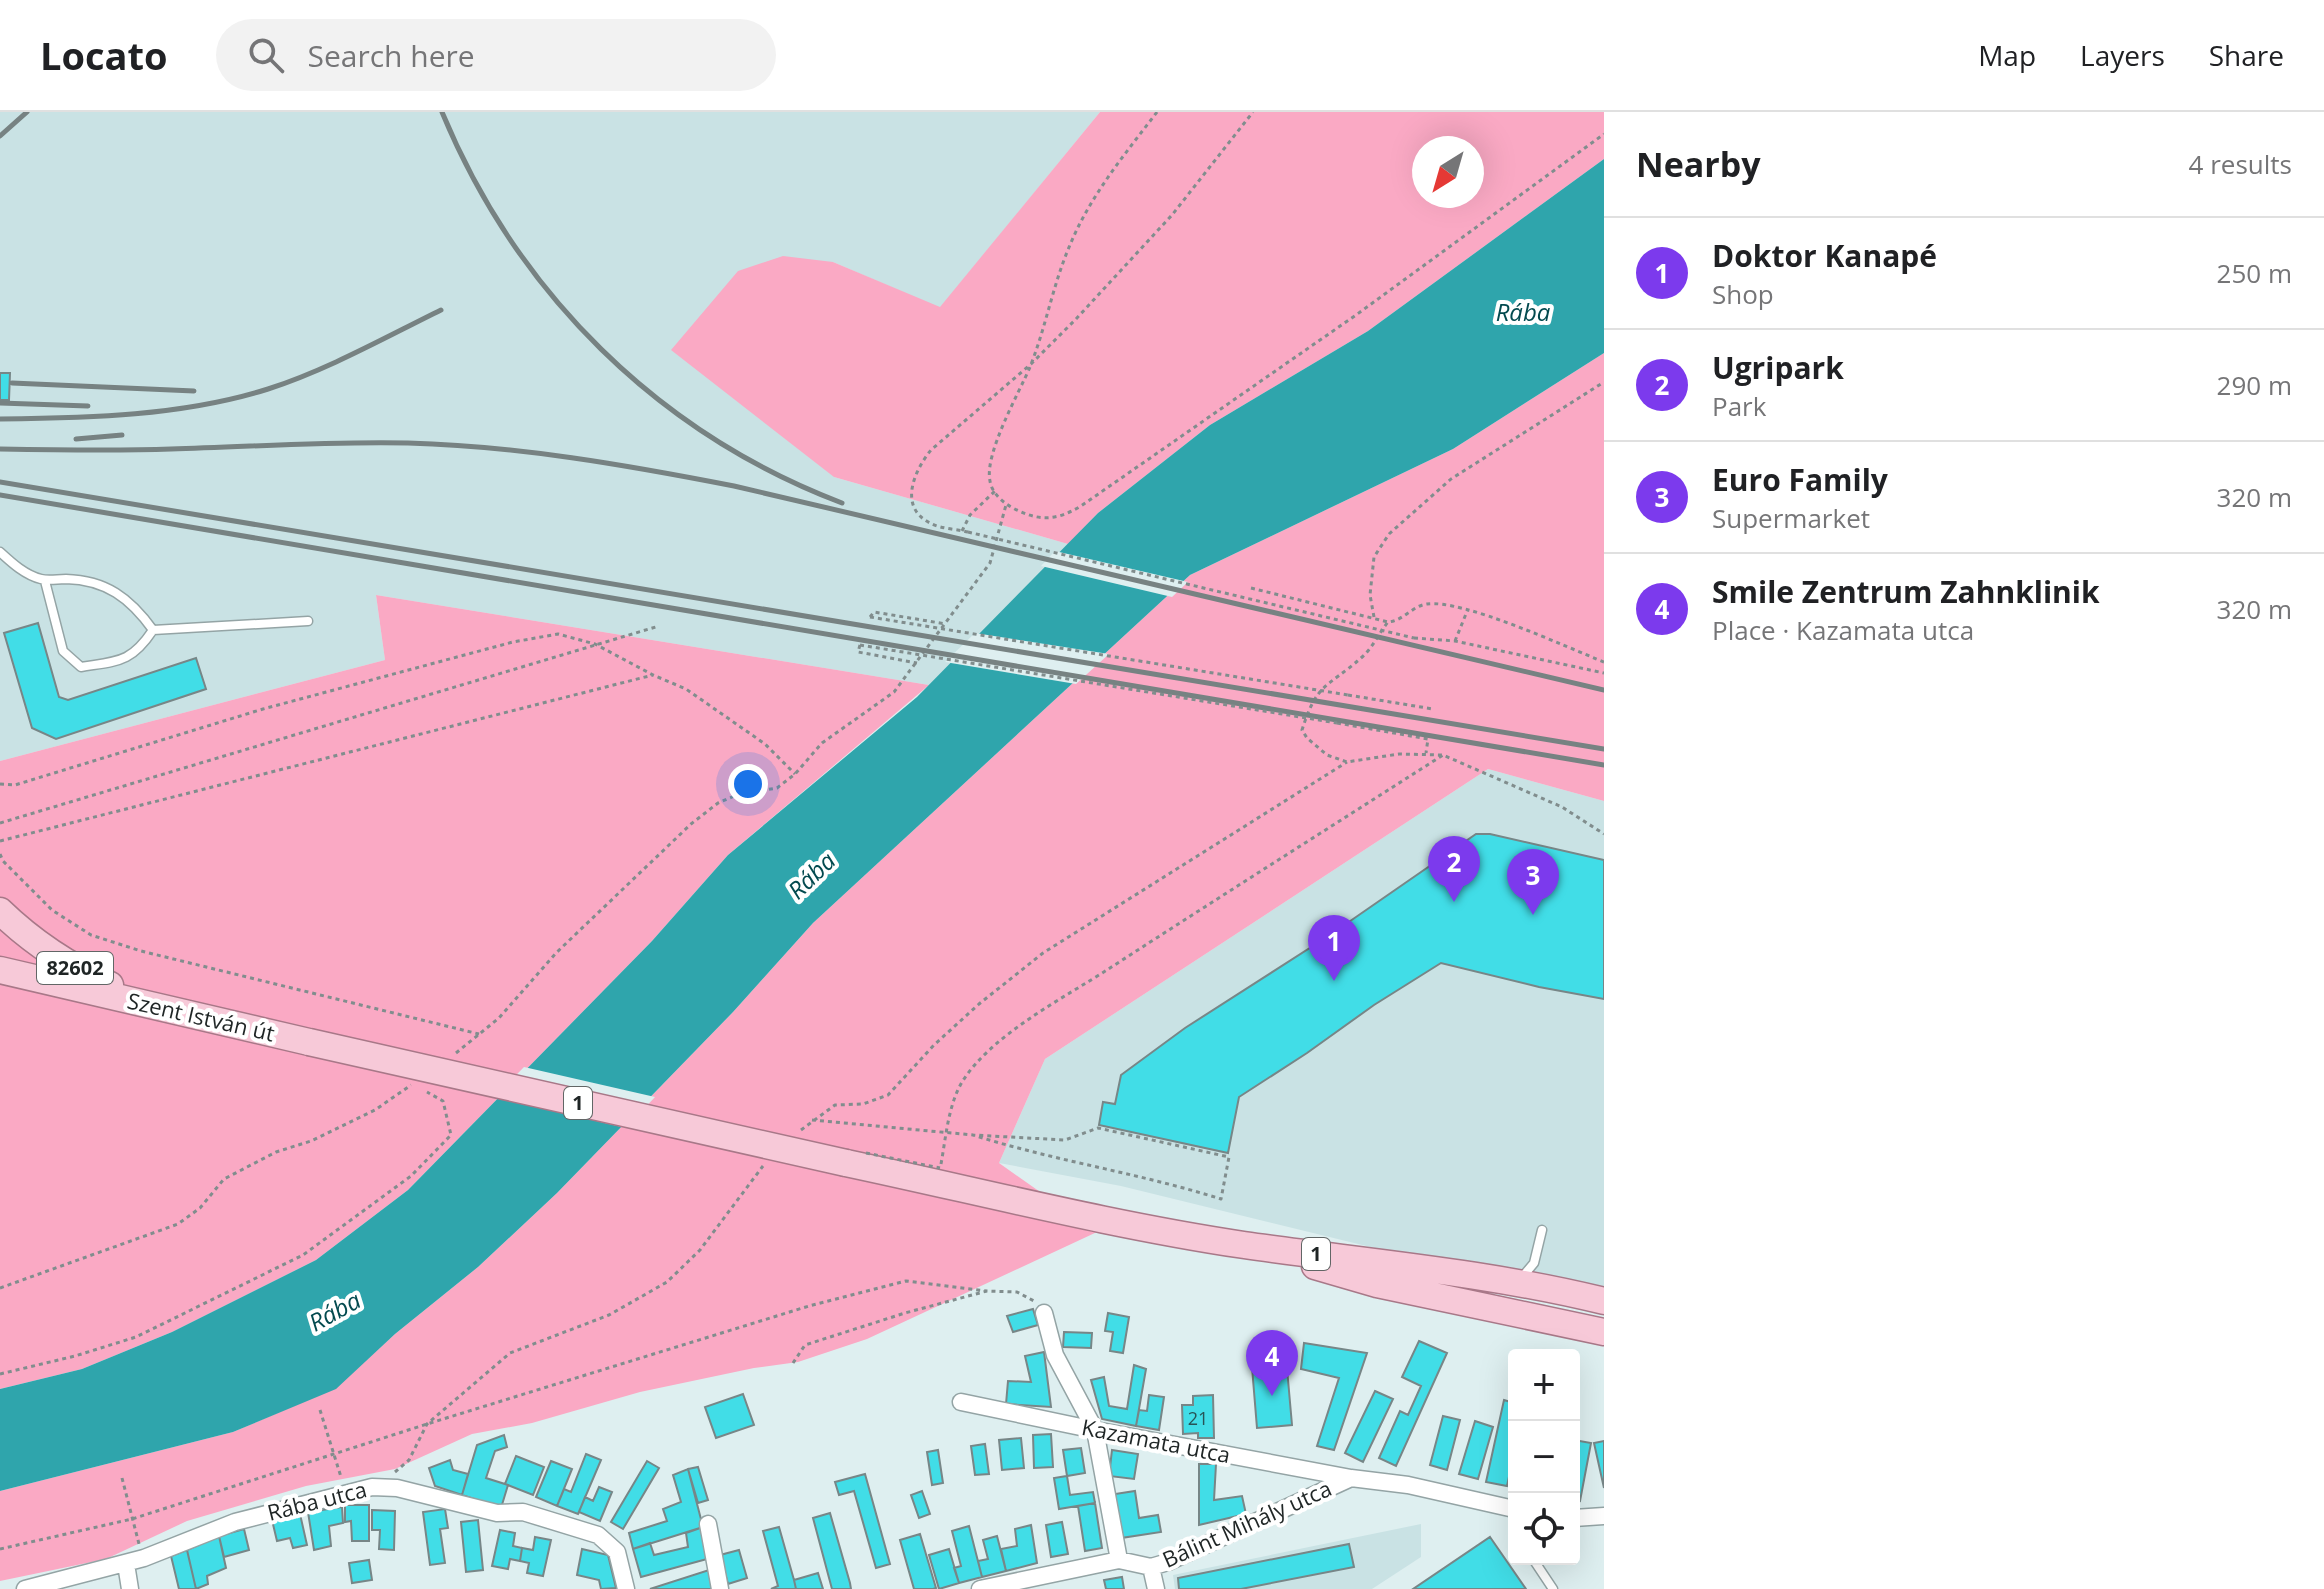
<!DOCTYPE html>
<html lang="en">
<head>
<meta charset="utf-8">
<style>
  body { margin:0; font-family:"Open Sans",sans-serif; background:#f2f2f2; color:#202124 }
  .controls { position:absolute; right:24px; bottom:24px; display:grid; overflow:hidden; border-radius:8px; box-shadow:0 8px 32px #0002 }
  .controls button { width:72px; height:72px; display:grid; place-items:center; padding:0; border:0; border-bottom:2px solid #e0e0e0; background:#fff; color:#202124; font:40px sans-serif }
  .compass { position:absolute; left:1412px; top:24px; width:72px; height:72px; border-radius:50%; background:#fff; box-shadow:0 8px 32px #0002; rotate:217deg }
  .you { position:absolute; left:748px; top:672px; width:28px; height:28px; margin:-20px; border:6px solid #fff; border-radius:50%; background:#1a73e8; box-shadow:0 0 0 12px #1a73e833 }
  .badge { display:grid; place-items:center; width:52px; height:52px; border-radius:50%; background:#7c3aed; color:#fff; font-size:26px; font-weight:700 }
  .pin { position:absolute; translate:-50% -66px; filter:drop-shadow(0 2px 4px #0008) }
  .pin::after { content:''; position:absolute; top:42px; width:28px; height:24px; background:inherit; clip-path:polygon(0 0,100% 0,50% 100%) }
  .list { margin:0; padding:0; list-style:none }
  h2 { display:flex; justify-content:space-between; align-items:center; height:104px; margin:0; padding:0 32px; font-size:34px }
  h2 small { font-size:26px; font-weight:400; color:#757577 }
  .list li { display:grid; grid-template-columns:52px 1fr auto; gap:24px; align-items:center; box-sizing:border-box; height:112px; padding:0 32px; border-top:2px solid #e0e0e0 }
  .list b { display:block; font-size:30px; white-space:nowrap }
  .list p { margin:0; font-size:26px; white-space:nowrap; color:#757577 }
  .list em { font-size:26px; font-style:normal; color:#757577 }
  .icon { flex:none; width:44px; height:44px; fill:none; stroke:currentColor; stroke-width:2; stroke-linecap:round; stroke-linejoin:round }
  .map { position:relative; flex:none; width:1604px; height:1477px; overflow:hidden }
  header { display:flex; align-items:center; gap:48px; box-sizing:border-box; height:112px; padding:0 40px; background:#fff; border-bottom:2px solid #e0e0e0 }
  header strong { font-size:38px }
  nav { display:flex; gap:44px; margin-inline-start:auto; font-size:28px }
  .search { width:560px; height:72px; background:#f2f2f2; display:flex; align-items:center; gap:20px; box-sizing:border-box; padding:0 28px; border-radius:44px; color:#757577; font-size:30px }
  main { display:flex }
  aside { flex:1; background:#fff }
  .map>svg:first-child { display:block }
  .built { fill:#c9e2e4 }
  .green { fill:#faa9c4; fill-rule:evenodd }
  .water { fill:#2fa5ac }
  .pier { fill:#deeff0 }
  .building { fill:#41dde7; stroke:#778687; stroke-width:2 }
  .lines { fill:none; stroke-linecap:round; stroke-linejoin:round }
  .service-casing { stroke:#94a4a5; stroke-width:11 }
  .minor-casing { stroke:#94a4a5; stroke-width:19 }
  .primary-casing { stroke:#a87888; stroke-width:29 }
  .path { stroke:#818d8d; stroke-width:3; stroke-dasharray:4 4; stroke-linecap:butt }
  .service { stroke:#fff; stroke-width:8 }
  .minor { stroke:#fff; stroke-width:16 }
  .primary { stroke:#f7c9d8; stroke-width:26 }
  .rail { stroke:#778282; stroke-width:5 }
  .primary-bridge-casing { stroke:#a87888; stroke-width:29; stroke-linecap:butt }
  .path-bridge { stroke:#818d8d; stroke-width:3; stroke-dasharray:4 4; stroke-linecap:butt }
  .primary-bridge { stroke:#f7c9d8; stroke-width:26 }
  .labels { text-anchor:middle; stroke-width:8; stroke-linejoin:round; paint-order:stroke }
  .number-label { font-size:18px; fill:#285356 }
  .shield { fill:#fff; stroke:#626666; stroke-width:2 }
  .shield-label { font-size:20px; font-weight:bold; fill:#1f2525 }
  .street-label { font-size:22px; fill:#1f2525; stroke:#fff }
  .water-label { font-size:24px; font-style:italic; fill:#034a4f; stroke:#fff }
</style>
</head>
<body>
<header>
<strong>Locato</strong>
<div class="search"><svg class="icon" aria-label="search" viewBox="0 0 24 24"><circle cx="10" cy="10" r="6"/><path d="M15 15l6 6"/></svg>Search here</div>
<nav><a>Map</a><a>Layers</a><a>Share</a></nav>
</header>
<main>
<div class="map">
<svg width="1604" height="1477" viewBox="0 0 1604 1477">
  <rect width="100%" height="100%" fill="#deeff0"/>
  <!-- built -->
  <path class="built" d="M0,0h1100l-160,196 -107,-46 1,215 234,67 -139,141 -553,-90 9,65 -385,101z
    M1488,657l116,32v503l-483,-118 -122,-23 46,-104z
    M1421,1412v33l-49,32h-197l-2,-14z"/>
  <!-- green -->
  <path class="green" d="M1100,0h504v47l-236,172 -158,94 -112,88 -30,31 -234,-67 -163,-127 67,-79 45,-15 50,6 107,45zM1424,36h48v48h-48z
    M1604,241v448l-116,-32 -443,290 -46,104 98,69 -230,107 -69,23 -44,6 -114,24 -108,31 -60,11 -77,35 -89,17 -119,35 -81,38 -106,22v-90l233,-59 103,-44 59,-54 83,-67 79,-74 176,-181 80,-89 377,-348 263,-126z
    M376,483l553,90 -201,170 -76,86 -244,249 -92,70 -144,72 -90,37 -82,20v-628l385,-101z"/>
  <!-- water -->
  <path class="water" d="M1604,47v194l-151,96 -263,126 -377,348 -80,89 -176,181 -79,74 -83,67 -59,55 -103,43 -233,59v-102l82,-20 90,-37 144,-72 92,-70 244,-249 76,-86 189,-158 181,-184 112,-88 158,-94z"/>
  <!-- pier -->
  <path class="pier" d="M1055,439l133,31 -16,15 -131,-31z
    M975,521l134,21 -33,30 -131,-22z
    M524,955l131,30 -29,31 -131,-31z"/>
  <!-- building -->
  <path class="building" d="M0,261h10l-1,27h-9z
    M38,511l21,74 9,3 128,-42 10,31 -150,50 -24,-11 -28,-95z
    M1476,722h14l114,26v139l-65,-12 -98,-24 -67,42 -67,48 -68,44 -11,56 -129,-28 4,-23 12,2 6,-29 64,-47 145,-93z
    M1033,1197l5,16 -25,7 -6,-16z
    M1108,1201l21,4 -6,36 -13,-2 3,-19 -8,-1z
    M1064,1220l28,1 -1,15 -28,-1z
    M1419,1229l28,12 -51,113 -17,-8 21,-47 8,4 13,-29 -19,-9z
    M1304,1231l63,10 -33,97 -17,-4 22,-68 -38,-9z
    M1044,1240l7,55 -45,-3 2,-23 23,1 -6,-26z
    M1286,1245l6,68 -35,3 -5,-61 15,-1 -1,-7z
    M1134,1253l12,4 -10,57 -34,-7 -11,-39 13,-3 5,29 18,3z
    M1375,1279l18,8 -30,63 -18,-9z
    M743,1282l11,31 -38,13 -11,-31z
    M1149,1283l15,2 -5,33 -23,-4 3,-16 8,1z
    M1213,1283l1,43h-16v-5l-15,1 -1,-29h11v-9z
    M1504,1288l10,3v50l-7,33 -21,-4z
    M1443,1304l17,4 -13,50 -17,-5z
    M1475,1309l18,6 -15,52 -19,-5z
    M1051,1322l2,33 -19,1 -1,-33z
    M504,1323l3,12 -12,4 -9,27 22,7 -7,23 -39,-13 15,-50z
    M1021,1326l3,30 -22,2 -3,-30z
    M1574,1328l17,3 -11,58 -6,-1z
    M1604,1329v47l-10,-45z
    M985,1332l4,30 -14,1 -4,-29z
    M1081,1336l4,25 -18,3 -4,-26z
    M938,1338l5,33 -11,2 -5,-33z
    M1112,1338l26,4 -4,25 -25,-3z
    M586,1342l15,6 -23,54 -21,-8 7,-17 7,3z
    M516,1344l28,11 -11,28 -28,-11z
    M450,1348l3,10 15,4 -6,21 -27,-9 -6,-18z
    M551,1349l21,8 -15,37 -21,-9z
    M647,1349l12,7 -36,61 -12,-7z
    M1199,1352h17l-2,36 28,-4 4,18 -47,11z
    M698,1355l10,33 -10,3 -10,-34z
    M688,1357l15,58 -70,22 -4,-16 38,-12 -4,-12 18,-7 -8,-27z
    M865,1362l25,90 -14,4 -22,-77 -15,4 -4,-13z
    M1067,1364l3,19 23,-3 2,11 -36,6 -5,-31z
    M599,1375l13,5 -12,29 -21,-9 6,-15 8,4z
    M922,1379l8,23 -11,4 -8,-23z
    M1135,1379l4,27 19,-3 3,17 -40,6 -6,-44z
    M1095,1391l7,45 -17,3 -7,-45z
    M345,1393h24v36h-17l-1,-20 -6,1z
    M342,1395l1,16 -14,3 2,20 -17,4 -6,-38z
    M445,1397l3,19 -8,1 5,34 -15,2 -7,-53z
    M372,1398l23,1 -1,39 -15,-1 1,-19h-8z
    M830,1401l20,70 1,6h-19l-19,-71z
    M300,1402l7,31 -14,3 -3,-10 -13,3 -5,-21z
    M478,1408l5,50 -17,2 -5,-50z
    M1062,1410l6,32 -17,3 -5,-32z
    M1031,1413l6,38 -31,8 -5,-22 16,-3 -2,-17z
    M969,1414l13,51 -23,6 -5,-15 7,-2 -9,-35z
    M703,1415l4,32 -66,18 -8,-28 17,-6 4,12 34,-8 -2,-14z
    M779,1415l15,53 2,9h-25l7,-3 -15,-55z
    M244,1417l5,21 -25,7 -5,-21z
    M500,1418l15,3 -2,13 9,2 -2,13 -10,-2 -2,10 -16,-3z
    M920,1422l16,54 -3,1h-19l-14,-49z
    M219,1424l7,32 -19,8 1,8 -12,5 -9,-39z
    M997,1424l9,35 -24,6 -4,-16 10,-2 -5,-19z
    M535,1425l16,3 -8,36 -16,-3 2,-10 -9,-2 2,-13 11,2z
    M1490,1425l36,52h-113z
    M1349,1432l5,23 -113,22h-62l-1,-11z
    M582,1437l26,6 8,33 -15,1 -2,-9 -22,-5z
    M949,1437l10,34 -20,6 -10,-34z
    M187,1438l9,39h-17l-8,-33z
    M739,1438l8,28 -19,6 -8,-29z
    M369,1448l3,20 -20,3 -3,-20z
    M709,1458l3,19h-62z
    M818,1461l5,16h-27l-2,-9z
    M1122,1465l2,12h-18l-2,-9z"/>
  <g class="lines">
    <!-- service casing -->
    <g class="service-casing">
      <path id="service" d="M0,440c12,11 25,23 41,27 8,2 16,0 25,0 40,1 64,19 87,51l155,-9
        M45,469l18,70 18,16c37,-6 50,-4 72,-37
        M1519,1164l5,-1 10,-12 8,-33
        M1533,1447l20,30"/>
    </g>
    <!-- minor casing -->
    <g class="minor-casing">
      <path id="minor" d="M1044,1201l11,42 40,75 24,130
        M961,1290l134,28 256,48 57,7 106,24
        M1574,1406l30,-2
        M708,1412l12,65
        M126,1452l4,25
        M1151,1455l5,22
        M25,1477l119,-31 91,-36 137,-35 25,1 100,25 26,-1 75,23 19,17 9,37
        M980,1477l139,-29 32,7 17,-5 183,-84"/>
    </g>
    <!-- primary casing -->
    <g class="primary-casing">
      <path id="primary" d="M0,799c33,32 68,55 110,74
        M0,858l309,72
        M846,1051c132,28 264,62 398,82 120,17 242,27 360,56
        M1315,1154l62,18 227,48"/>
    </g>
    <!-- path -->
    <path class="path" d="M1157,0c-32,42 -67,84 -87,133 -17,39 -24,82 -40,122 -11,26 -46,87 -40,114 2,14 17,25 29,30 24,11 40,8 62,-5l275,-191 248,-181
      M962,419l8,-16 25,-24
      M968,420c-12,-3 -27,-3 -38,-9 -32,-16 -16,-52 1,-73l100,-86 45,-45 96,-104 81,-103
      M1251,476l137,34
      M870,505l4,-5 72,12
      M1374,505l-4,-22 4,-38 15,-23 62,-55 153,-97
      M1414,526l41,3 149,32
      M1455,529l13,-32
      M860,533l-2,7 59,11
      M1604,550c-38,-15 -141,-63 -177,-58 -15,2 -24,17 -39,18 -9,11 -16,27 -27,36 -34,30 -44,24 -59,72l5,8 20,17 20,7 52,-8 44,1 119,52 42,27
      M1348,583l85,14
      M1337,611l91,16 -2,14
      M0,672l15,1 248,-76 250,-67 45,-8 37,10 58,31 33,14 79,55 30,30
      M0,711l659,-197
      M0,729l653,-166
      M0,742l3,7 49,49 39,25 50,16 338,83
      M456,941l43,-35 57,-65 135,-129 27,-21 21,-9 38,-6 18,-14 27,-31 72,-51 96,-129 16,-58
      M812,1008l161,15 92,5 33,-12 131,29 -8,42c-82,-26 -166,-38 -248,-64
      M801,1018l34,-25 28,-1 25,-9 46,-50 45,-41 64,-51 304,-191
      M941,1052c5,-27 7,-58 21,-82 30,-48 102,-84 148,-114 111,-72 222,-142 333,-213
      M0,1176l178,-64 22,-16 24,-29 52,-27 35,-11 64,-31 36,-25
      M793,1251l12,-18 100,-32 82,-22 30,1 17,9
      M0,1262l75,-18 61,-19 167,-82 108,-79 40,-41 -8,-34 -16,-9
      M320,1298l21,67
      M395,1360l14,-12 18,-36 83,-71 99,-38 58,-33 33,-32 63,-84
      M122,1366l17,66
      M0,1437l132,-30 295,-95 382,-118 97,-25 81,10"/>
    <!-- service -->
    <use href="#service" class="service"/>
    <!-- minor -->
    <use href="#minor" class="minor"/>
    <!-- primary -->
    <use href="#primary" class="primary"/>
    <!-- rail -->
    <path class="rail" d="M442,0c75,181 216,321 400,391
      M0,24l27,-24
      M12,271l182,8
      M0,291l88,3
      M0,307c88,-1 183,-3 268,-30 59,-19 116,-51 173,-79
      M76,327l46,-4
      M0,337c57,1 114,2 171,0 79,-2 158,-8 237,-6 110,3 218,22 326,43l870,204
      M0,370l1604,267
      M0,383l1604,270"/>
    <!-- primary-bridge casing -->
    <g class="primary-bridge-casing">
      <path id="primary-bridge" d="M309,930l537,121"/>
    </g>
    <!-- path-bridge -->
    <path class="path-bridge" d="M968,420l446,106
      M870,505l478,78
      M860,533l477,78
      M866,1041l74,15"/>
    <!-- primary-bridge -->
    <use href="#primary-bridge" class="primary-bridge"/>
  </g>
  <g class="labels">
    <!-- number labels -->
    <g class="number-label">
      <text x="1198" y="1313">21</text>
    </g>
    <!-- shield labels -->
    <g class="shield">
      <rect x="37" y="840" width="76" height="32" rx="6"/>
      <rect x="564" y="975" width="28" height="32" rx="6"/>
      <rect x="1302" y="1126" width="28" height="32" rx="6"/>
    </g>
    <g class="shield-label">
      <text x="75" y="863">82602</text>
      <text x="578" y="998">1</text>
      <text x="1316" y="1149">1</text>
    </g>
    <!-- street labels -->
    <g class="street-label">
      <text transform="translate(201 905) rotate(13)" y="8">Szent István út</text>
      <text transform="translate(1156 1329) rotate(11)" y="8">Kazamata utca</text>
      <text transform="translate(317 1389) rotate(-14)" y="8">Rába utca</text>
      <text transform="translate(1247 1412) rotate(-24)" y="8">Bálint Mihály utca</text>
    </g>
    <!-- water labels -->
    <g class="water-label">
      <text x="1523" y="209">Rába</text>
      <text transform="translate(812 764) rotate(-44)" y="8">Rába</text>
      <text transform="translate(335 1200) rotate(-29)" y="8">Rába</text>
    </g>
  </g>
</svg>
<div class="controls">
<button>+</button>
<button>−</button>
<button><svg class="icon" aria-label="locate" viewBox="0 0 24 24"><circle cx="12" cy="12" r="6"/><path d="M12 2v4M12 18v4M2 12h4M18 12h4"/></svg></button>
</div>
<svg class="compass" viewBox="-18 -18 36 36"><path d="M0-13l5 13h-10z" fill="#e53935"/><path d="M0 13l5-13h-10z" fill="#757577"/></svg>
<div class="you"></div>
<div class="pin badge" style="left:1334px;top:869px">1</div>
<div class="pin badge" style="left:1454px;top:790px">2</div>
<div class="pin badge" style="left:1533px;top:803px">3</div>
<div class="pin badge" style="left:1272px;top:1284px">4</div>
</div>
<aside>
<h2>Nearby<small>4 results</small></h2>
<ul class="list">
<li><span class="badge">1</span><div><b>Doktor Kanapé</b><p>Shop</p></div><em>250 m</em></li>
<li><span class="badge">2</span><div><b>Ugripark</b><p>Park</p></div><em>290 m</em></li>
<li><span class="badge">3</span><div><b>Euro Family</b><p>Supermarket</p></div><em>320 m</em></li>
<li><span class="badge">4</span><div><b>Smile Zentrum Zahnklinik</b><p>Place · Kazamata utca</p></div><em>320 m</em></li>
</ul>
</aside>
</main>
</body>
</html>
